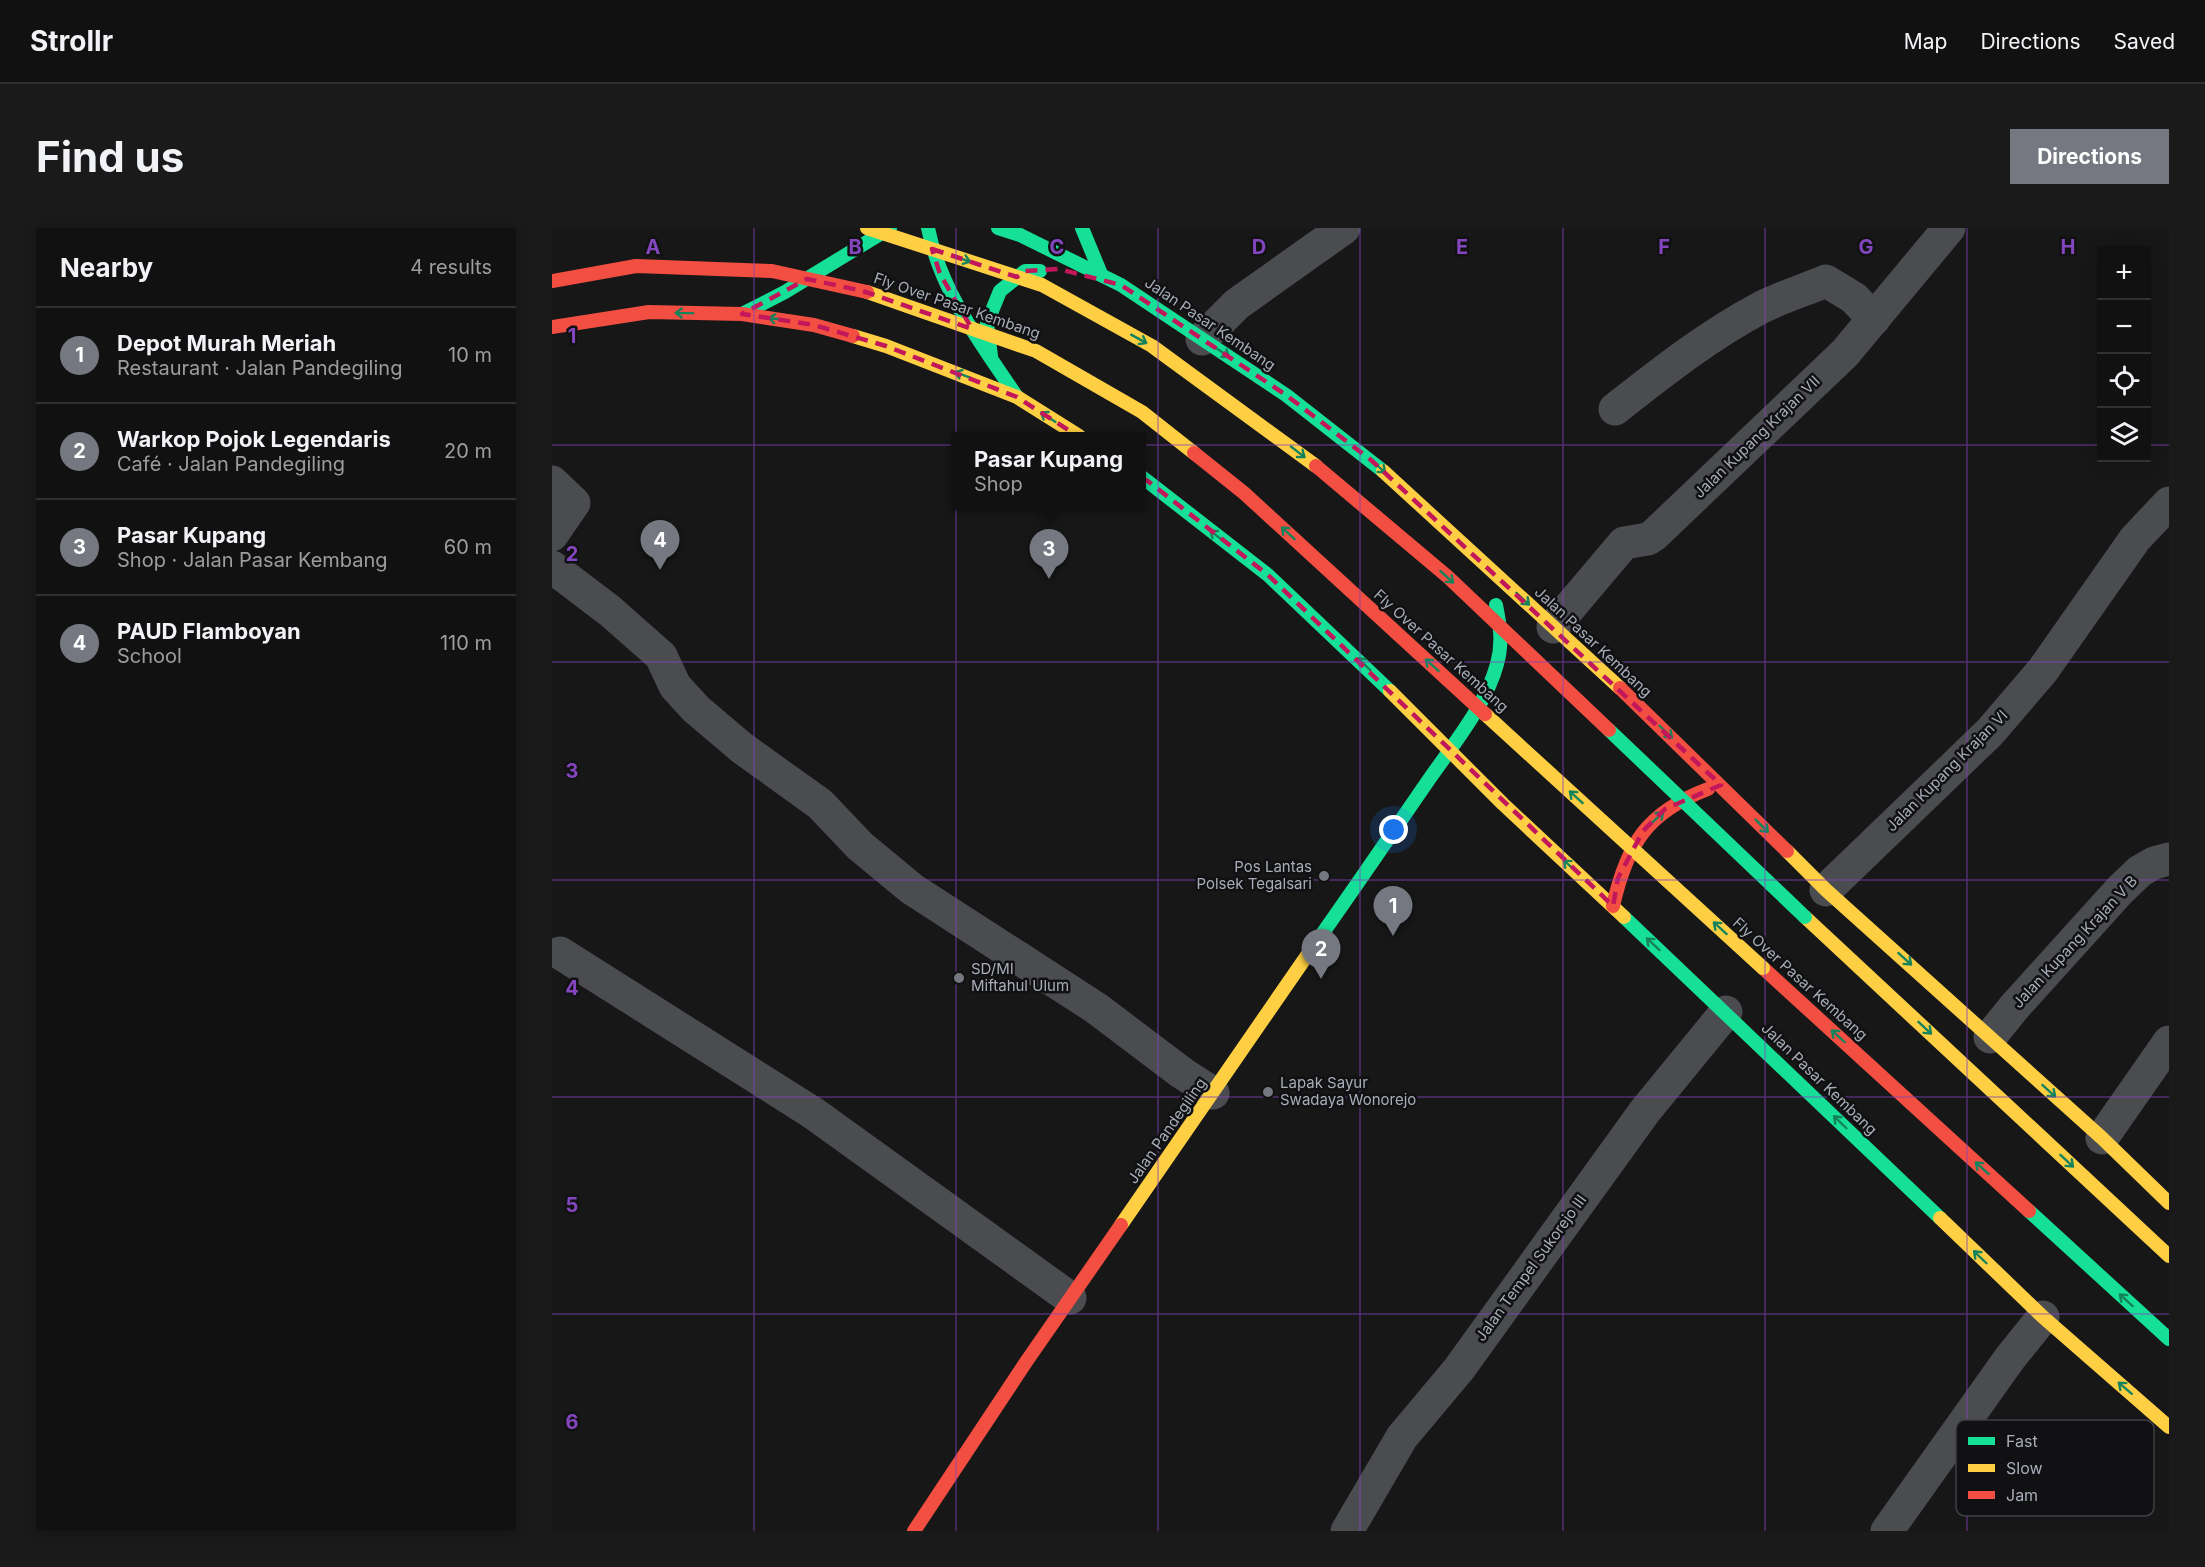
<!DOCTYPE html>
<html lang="en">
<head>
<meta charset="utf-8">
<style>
  body { margin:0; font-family:Inter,sans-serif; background:#1a1a1a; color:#f1f3f6 }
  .controls { position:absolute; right:18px; top:18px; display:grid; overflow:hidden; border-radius:0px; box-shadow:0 3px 15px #0003 }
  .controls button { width:54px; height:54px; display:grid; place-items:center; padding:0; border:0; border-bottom:2px solid #303131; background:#111; color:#f1f3f6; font:30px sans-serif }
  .you { position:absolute; left:842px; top:602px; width:21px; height:21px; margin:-15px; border:4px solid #fff; border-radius:50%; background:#1a73e8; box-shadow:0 0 0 9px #1a73e833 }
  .badge { display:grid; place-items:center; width:39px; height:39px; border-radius:50%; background:#757880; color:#fff; font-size:20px; font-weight:700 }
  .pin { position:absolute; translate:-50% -50px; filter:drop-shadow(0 2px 3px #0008) }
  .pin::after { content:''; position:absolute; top:32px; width:21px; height:18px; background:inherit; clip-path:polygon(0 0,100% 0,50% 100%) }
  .popup { position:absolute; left:399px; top:204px; width:195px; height:78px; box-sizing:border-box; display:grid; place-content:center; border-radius:0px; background:#111; filter:drop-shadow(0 2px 4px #0005); font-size:20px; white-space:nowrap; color:#9c9d9f }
  .popup b { font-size:22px; color:#f1f3f6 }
  .popup::after { content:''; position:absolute; left:50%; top:100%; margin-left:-12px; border:12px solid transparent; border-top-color:#111 }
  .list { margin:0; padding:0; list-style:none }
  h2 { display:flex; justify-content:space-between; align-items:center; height:78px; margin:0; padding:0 24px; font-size:26px }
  h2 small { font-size:20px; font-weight:400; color:#9c9d9f }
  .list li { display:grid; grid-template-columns:39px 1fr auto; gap:18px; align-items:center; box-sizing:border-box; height:96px; padding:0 24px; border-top:2px solid #303131 }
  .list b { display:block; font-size:22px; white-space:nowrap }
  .list p { margin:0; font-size:20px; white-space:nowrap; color:#9c9d9f }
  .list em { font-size:20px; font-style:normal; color:#9c9d9f }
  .icon { flex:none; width:33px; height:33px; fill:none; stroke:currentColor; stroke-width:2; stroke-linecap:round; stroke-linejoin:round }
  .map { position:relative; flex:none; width:1617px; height:1303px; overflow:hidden; border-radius:0px }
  header { display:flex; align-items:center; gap:36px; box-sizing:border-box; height:84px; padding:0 30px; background:#111; border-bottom:2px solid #303131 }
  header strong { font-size:28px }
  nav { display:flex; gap:33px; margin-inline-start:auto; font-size:21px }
  .intro { display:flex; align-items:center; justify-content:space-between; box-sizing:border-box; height:144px; padding:0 36px }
  h1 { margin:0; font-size:42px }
  .button { padding:15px 27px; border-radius:0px; background:#757880; color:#fff; font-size:21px; font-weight:700 }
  main { display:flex; gap:36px; padding:0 36px }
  aside { flex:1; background:#111; border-radius:0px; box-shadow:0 3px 15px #0003 }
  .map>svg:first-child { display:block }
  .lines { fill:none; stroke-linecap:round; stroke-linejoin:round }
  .street { stroke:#4b4c50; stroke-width:33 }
  .fast { stroke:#16e098; stroke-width:14 }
  .slow { stroke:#ffcf43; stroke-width:14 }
  .jam { stroke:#f24e42; stroke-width:14 }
  .fast-bridge { stroke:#16e098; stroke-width:14 }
  .slow-bridge { stroke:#ffcf43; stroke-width:14 }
  .jam-bridge { stroke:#f24e42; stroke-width:14 }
  .oneway { stroke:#14835c }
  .marked { fill:none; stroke:#c2185b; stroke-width:4.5; stroke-dasharray:12 8; stroke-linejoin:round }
  .grid { fill:none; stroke:#8446be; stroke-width:1.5; stroke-opacity:0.55 }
  .poi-dot { fill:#757880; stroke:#111113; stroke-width:2 }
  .labels { text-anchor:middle; stroke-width:5; stroke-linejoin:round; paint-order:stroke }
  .street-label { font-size:15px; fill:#a8adb8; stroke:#111113 }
  .poi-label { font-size:15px; fill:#a8adb8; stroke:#111113; text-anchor:start }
  .key { fill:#111113; stroke:#3e4045; stroke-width:1.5 }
  .key-label { font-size:16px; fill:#a8adb8 }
  .grid-label { font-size:20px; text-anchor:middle; font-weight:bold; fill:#8446be; stroke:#111113; stroke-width:5; stroke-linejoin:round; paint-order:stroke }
</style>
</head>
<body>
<header>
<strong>Strollr</strong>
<nav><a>Map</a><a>Directions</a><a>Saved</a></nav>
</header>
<div class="intro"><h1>Find us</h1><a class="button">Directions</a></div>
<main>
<aside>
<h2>Nearby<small>4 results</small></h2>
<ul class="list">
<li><span class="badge">1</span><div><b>Depot Murah Meriah</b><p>Restaurant · Jalan Pandegiling</p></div><em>10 m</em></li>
<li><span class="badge">2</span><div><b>Warkop Pojok Legendaris</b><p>Café · Jalan Pandegiling</p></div><em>20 m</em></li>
<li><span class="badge">3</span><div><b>Pasar Kupang</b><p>Shop · Jalan Pasar Kembang</p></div><em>60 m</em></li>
<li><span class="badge">4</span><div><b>PAUD Flamboyan</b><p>School</p></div><em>110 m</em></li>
</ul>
</aside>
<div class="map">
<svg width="1617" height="1303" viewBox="0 0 1617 1303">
  <rect width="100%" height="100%" fill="#171717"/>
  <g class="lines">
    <!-- street -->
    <path class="street" d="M650,111l35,-35 107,-76
      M1063,181c47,-37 94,-74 147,-102 20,-10 43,-17 64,-26l28,17 20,21
      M0,254l22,21 -22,32
      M0,339l58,44 51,45 14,30 21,23 46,39 78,56 40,42 52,43 184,119 86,65 31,20
      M1001,399l71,-84 24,-4 6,-4 191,-182 104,-125
      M1274,662l164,-158 53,-62 92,-131 34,-36
      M8,725l253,160 257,185
      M1438,809l26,-32 104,-115 20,-19 14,-8 15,-4
      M1550,910l67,-96
      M795,1303l55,-94 57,-68 186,-258 81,-99
      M1335,1303l123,-173 33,-41"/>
    <!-- fast -->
    <path class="fast" d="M376,0c13,65 53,115 89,169
      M446,0l22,7 101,50 165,110 97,76
      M530,0l19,46
      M190,86l43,-22 105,-64
      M439,128l-4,-33 13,-32 25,-20h15
      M590,249l126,98 122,116
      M1072,689l316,301
      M763,716c39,-55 77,-111 115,-166 23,-33 57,-75 67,-114 6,-21 3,-39 -1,-59
      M1477,983l140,128"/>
    <!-- slow -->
    <path class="slow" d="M301,108l33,10 131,51 62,39
      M831,243l237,217
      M838,463l113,113 121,113
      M1235,623l39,39 276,248 67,65
      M1253,689l364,339
      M1388,990l103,99 126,110
      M569,997l194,-281"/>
    <!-- jam -->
    <path class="jam" d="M0,99l97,-15 93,2 72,11 39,11
      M1068,460l167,163
      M1061,678c14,-62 34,-94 95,-117
      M1211,740l266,243
      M362,1303l112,-169 95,-137"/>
    <!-- fast-bridge -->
    <path class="fast-bridge" d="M1057,502l196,187"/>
    <!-- slow-bridge -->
    <path class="slow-bridge" d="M315,0l175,57 110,61 164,120
      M315,64l169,59 106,61 52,41
      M933,486l278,254"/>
    <!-- jam-bridge -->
    <path class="jam-bridge" d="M0,53l84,-15 136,5 95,21
      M642,225l50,40 241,221
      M764,238l132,111 161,153"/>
  </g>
  <!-- one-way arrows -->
  <defs><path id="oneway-shaft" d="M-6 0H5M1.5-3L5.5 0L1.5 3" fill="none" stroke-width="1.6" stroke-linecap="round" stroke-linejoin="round" transform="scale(1.5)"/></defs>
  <g class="oneway">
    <use href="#oneway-shaft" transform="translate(410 31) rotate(18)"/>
    <use href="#oneway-shaft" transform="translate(132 85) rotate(-179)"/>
    <use href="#oneway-shaft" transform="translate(225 91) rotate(-172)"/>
    <use href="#oneway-shaft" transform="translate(587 111) rotate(29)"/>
    <use href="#oneway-shaft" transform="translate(670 124) rotate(34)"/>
    <use href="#oneway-shaft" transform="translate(411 147) rotate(-159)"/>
    <use href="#oneway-shaft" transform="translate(496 189) rotate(-147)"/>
    <use href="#oneway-shaft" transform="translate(746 224) rotate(38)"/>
    <use href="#oneway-shaft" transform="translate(827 239) rotate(42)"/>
    <use href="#oneway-shaft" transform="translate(736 305) rotate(-137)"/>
    <use href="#oneway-shaft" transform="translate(665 308) rotate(-142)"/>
    <use href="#oneway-shaft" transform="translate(895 349) rotate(42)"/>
    <use href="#oneway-shaft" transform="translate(971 371) rotate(43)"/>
    <use href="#oneway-shaft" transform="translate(812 436) rotate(-135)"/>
    <use href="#oneway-shaft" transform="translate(880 437) rotate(-138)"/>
    <use href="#oneway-shaft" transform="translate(1114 504) rotate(44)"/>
    <use href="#oneway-shaft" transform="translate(1024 569) rotate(-138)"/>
    <use href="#oneway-shaft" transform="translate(1105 590) rotate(-44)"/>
    <use href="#oneway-shaft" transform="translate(1210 598) rotate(45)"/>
    <use href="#oneway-shaft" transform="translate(1018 638) rotate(-137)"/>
    <use href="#oneway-shaft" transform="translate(1168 700) rotate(-138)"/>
    <use href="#oneway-shaft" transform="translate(1101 716) rotate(-137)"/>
    <use href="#oneway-shaft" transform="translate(1353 731) rotate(42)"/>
    <use href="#oneway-shaft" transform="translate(1373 800) rotate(43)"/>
    <use href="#oneway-shaft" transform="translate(1286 808) rotate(-138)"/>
    <use href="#oneway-shaft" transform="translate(1497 863) rotate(42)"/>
    <use href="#oneway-shaft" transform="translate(1288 894) rotate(-136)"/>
    <use href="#oneway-shaft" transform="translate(1515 933) rotate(43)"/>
    <use href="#oneway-shaft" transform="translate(1430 940) rotate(-138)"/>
    <use href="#oneway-shaft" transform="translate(1428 1029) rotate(-136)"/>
    <use href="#oneway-shaft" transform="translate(1574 1072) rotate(-138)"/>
    <use href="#oneway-shaft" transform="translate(1573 1160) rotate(-139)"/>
  </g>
  <!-- marked area -->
  <path class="marked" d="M380,21l85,28 8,-6 34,-2 62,16 165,110 85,65 350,325 -56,24 -22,22 -25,47 -5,28 -345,-331 -119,-93 -132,-85 -131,-51 -72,-21 -72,-11 65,-35 56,12 109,38 -32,-55z"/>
  <!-- grid -->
  <path class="grid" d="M202,0v1303M404,0v1303M606,0v1303M808,0v1303M1011,0v1303M1213,0v1303M1415,0v1303M0,217h1550M1594,217h23M0,434h1617M0,652h1617M0,869h1617M0,1086h1617"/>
  <!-- markers -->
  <g class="poi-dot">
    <circle cx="772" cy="648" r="6"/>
    <circle cx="407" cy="750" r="6"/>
    <circle cx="716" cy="864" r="6"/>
  </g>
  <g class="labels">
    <!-- street labels -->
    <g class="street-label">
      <text transform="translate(405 78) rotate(19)" y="5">Fly Over Pasar Kembang</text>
      <text transform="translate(658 96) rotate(34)" y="5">Jalan Pasar Kembang</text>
      <text transform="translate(1205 209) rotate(-44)" y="5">Jalan Kupang Krajan VII</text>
      <text transform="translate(1041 414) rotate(43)" y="5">Jalan Pasar Kembang</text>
      <text transform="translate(889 423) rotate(42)" y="5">Fly Over Pasar Kembang</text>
      <text transform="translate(1395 543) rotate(-45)" y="5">Jalan Kupang Krajan VI</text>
      <text transform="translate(1523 714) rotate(-47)" y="5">Jalan Kupang Krajan V B</text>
      <text transform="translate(1248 751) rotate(42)" y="5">Fly Over Pasar Kembang</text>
      <text transform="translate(1267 851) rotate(44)" y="5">Jalan Pasar Kembang</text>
      <text transform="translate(615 903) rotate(-55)" y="5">Jalan Pandegiling</text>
      <text transform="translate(979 1040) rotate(-54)" y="5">Jalan Tempel Sukorejo III</text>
    </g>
    <!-- poi labels -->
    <g class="poi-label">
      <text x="760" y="644" text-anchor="end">Pos Lantas<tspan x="760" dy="17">Polsek Tegalsari</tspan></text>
      <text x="419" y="746">SD/MI<tspan x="419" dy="17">Miftahul Ulum</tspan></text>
      <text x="728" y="860">Lapak Sayur<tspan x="728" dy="17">Swadaya Wonorejo</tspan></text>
    </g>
  </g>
  <!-- legend -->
  <rect x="1404" y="1192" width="198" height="96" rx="9" class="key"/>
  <rect x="1416" y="1209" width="27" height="8" fill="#16e098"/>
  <rect x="1416" y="1236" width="27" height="8" fill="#ffcf43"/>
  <rect x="1416" y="1263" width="27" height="8" fill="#f24e42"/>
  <g class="key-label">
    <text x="1454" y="1219">Fast</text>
    <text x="1454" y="1246">Slow</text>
    <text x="1454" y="1273">Jam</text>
  </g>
  <g class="grid-label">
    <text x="101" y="26">A</text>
    <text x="303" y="26">B</text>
    <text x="505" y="26">C</text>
    <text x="707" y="26">D</text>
    <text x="910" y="26">E</text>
    <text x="1112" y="26">F</text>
    <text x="1314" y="26">G</text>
    <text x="1516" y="26">H</text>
    <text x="20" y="115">1</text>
    <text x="20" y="333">2</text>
    <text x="20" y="550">3</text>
    <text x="20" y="767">4</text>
    <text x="20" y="984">5</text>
    <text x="20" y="1201">6</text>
  </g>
</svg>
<div class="controls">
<button>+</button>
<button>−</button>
<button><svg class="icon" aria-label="locate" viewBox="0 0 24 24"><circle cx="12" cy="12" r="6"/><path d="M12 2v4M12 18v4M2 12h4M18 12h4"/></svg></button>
<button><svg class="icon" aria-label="layers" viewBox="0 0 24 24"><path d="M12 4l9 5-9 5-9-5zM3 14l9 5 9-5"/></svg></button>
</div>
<div class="you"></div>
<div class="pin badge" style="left:841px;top:708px">1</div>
<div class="pin badge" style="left:769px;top:751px">2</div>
<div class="pin badge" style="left:497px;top:351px">3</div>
<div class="popup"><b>Pasar Kupang</b>Shop</div>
<div class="pin badge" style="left:108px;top:342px">4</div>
</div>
</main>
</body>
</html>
